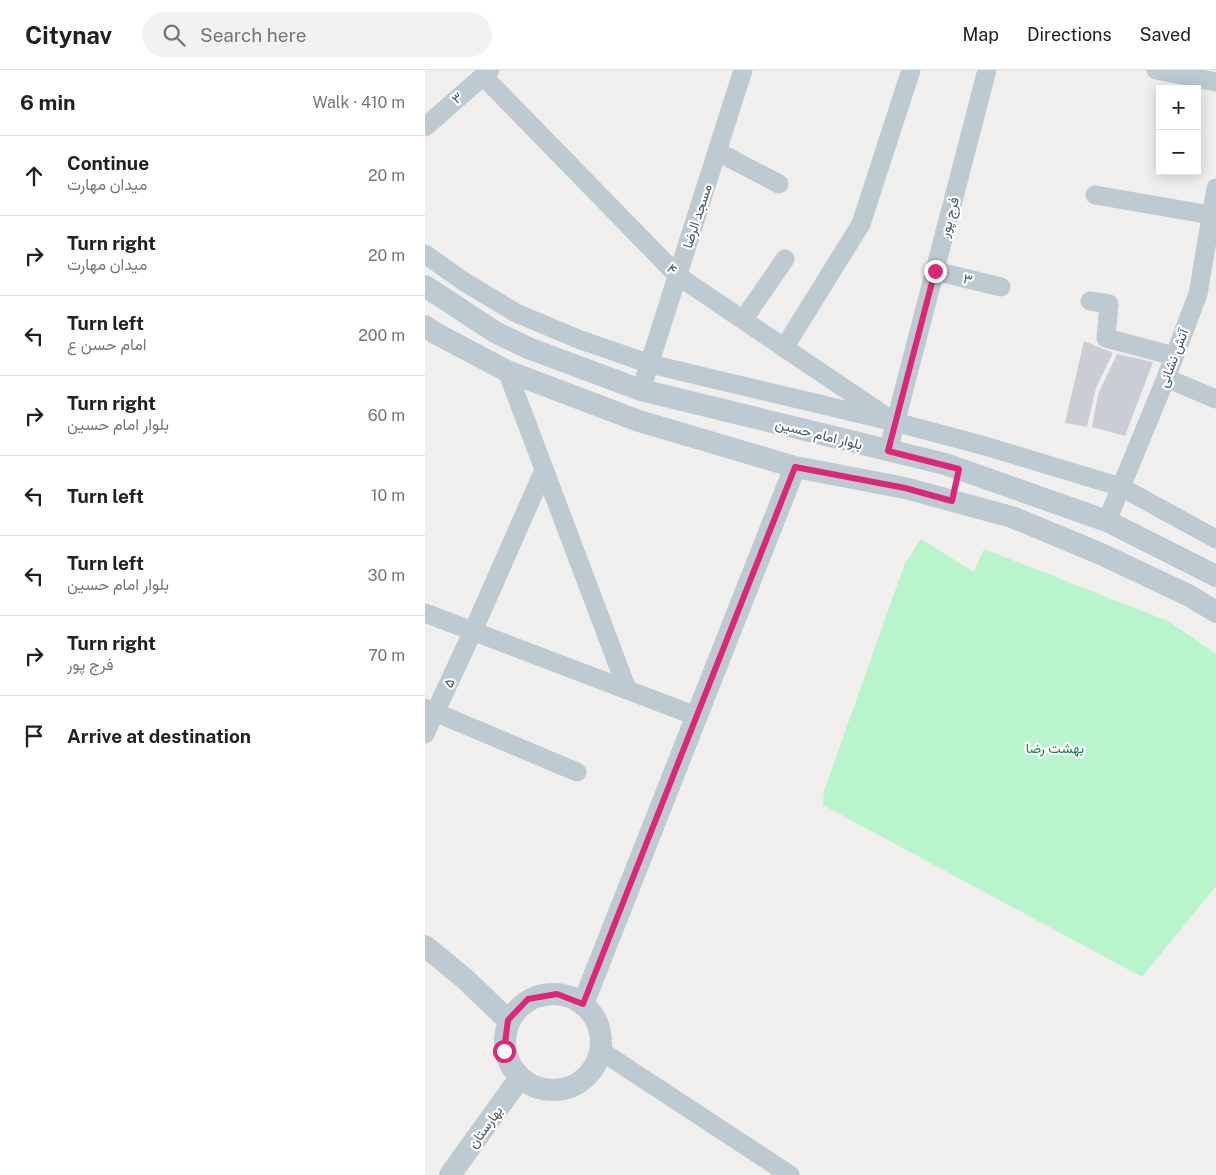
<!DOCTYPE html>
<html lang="en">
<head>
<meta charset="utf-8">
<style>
  body { margin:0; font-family:"Public Sans",Vazirmatn,sans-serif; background:#f2f2f2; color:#202124 }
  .controls { position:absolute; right:15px; top:15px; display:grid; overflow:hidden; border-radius:0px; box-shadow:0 2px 12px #0003 }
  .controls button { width:45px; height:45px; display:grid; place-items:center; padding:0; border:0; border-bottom:1px solid #e0e0e0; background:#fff; color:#202124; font:25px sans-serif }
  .stop { position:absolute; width:15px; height:15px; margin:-11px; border:4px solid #db2777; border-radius:50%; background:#fff }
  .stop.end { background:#db2777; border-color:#fff; box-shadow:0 1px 5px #0008 }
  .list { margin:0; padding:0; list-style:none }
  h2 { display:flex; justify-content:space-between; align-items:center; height:65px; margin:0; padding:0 20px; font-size:21px }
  h2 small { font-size:16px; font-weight:400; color:#757577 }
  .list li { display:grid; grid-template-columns:32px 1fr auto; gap:15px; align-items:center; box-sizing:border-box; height:80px; padding:0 20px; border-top:1px solid #e0e0e0 }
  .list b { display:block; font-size:19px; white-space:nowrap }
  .list p { margin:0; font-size:16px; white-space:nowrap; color:#757577 }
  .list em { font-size:16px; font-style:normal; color:#757577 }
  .icon { flex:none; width:28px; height:28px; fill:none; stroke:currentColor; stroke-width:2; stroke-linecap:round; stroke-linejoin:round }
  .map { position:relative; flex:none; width:791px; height:1105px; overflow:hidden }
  header { display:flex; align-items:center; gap:30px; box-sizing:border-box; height:70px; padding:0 25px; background:#fff; border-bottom:1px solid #e0e0e0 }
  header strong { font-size:24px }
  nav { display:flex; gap:28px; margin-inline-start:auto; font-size:18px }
  .search { width:350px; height:45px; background:#f2f2f2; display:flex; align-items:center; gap:12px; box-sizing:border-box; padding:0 18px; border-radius:28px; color:#757577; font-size:19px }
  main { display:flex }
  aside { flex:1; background:#fff }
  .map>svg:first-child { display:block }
  .green { fill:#b8f4cc }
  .building { fill:#caced4 }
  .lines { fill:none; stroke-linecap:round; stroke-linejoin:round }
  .minor { stroke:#bdcad2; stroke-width:19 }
  .tertiary { stroke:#bdcad2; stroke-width:22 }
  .route { stroke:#db2777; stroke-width:6 }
  .labels { text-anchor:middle; stroke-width:4.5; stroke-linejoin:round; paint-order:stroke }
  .street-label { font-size:14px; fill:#45535e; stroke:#fff }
  .park-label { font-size:14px; fill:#0d8743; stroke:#fff }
</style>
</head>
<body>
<header>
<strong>Citynav</strong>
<div class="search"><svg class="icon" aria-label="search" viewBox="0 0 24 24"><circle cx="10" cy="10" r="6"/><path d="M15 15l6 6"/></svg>Search here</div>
<nav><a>Map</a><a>Directions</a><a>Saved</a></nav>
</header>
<main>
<aside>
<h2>6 min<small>Walk · 410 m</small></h2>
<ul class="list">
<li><svg class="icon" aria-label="ahead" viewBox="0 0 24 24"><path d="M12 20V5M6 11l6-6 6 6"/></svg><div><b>Continue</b><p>میدان مهارت</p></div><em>20 m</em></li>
<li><svg class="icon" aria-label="right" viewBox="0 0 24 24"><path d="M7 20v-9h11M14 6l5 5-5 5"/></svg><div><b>Turn right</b><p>میدان مهارت</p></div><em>20 m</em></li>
<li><svg class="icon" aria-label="left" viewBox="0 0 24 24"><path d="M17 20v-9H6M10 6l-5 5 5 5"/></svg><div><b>Turn left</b><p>امام حسن ع</p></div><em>200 m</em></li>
<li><svg class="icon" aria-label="right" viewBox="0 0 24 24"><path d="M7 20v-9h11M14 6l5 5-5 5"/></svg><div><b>Turn right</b><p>بلوار امام حسین</p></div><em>60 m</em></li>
<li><svg class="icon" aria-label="left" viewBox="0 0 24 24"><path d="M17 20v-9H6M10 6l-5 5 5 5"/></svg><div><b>Turn left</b></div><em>10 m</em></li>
<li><svg class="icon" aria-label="left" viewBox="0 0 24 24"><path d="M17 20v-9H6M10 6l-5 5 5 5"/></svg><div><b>Turn left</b><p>بلوار امام حسین</p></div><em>30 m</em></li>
<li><svg class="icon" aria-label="right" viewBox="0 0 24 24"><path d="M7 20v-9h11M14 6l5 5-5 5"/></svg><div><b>Turn right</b><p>فرج پور</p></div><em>70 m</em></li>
<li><svg class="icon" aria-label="arrive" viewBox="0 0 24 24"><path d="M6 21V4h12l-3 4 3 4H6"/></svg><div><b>Arrive at destination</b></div></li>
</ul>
</aside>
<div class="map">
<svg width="791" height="1105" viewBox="0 0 791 1105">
  <rect width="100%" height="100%" fill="#f1eeee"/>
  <!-- green -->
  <path class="green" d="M496,469l53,33 10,-23 184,72 48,33v232l-74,91 -319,-172 1,-14 81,-228z"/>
  <!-- building -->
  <path class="building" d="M659,271l29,12 -17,35 -9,39 -22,-4z
    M692,284l36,8 -28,74 -33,-9 6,-33z"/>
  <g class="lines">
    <!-- minor -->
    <path class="minor" d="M731,0l60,12
      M58,6l195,200 206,139
      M0,57l65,-57
      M293,82l61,32
      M670,125l116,20
      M0,184l38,27 53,32 62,26 72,25 245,58 90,24 136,41 95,52
      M510,201l66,16
      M665,231l19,3 -3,34 68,18
      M318,250l42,-61
      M359,278l77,-124 50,-154
      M82,301l120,318
      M741,308l50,21
      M216,320l102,-320
      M463,381l99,-381
      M682,451l59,-143 32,-84 18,-106
      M0,543l271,103
      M0,638l152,64
      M0,664l48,-103 71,-161
      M176,981l189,124"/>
    <!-- tertiary -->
    <path class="tertiary" d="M0,216l70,46 33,16 113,42 304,74 162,57 109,55
      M0,256l10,7 72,38 132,50 156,46 110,21 107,29 89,37 89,42 26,16
      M0,876l39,32 44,42
      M80 972a48 48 0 1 1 96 0a48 48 0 1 1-96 0Z
      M158,934l212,-537
      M25,1105l69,-96"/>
  </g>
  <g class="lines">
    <!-- route -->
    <path class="route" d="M79,981l4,-31 20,-21 29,-5 26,10 212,-537 110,21 47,13 7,-32 -71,-18 47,-180"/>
  </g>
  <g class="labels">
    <!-- street labels -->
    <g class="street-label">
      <text transform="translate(32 28) rotate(-41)" y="5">۳</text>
      <text transform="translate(272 146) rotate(-72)" y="5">مسجد الرضا</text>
      <text transform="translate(524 147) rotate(-75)" y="5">فرج پور</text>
      <text transform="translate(247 199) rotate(44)" y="5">۴</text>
      <text transform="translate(543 209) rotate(14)" y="5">۳</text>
      <text transform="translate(748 288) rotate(-69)" y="5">آتش نشانی</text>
      <text transform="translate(394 364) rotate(14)" y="5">بلوار امام حسین</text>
      <text transform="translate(24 613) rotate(-65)" y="5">۵</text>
      <text transform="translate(60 1057) rotate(-54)" y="5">بهارستان</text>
    </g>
    <!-- park labels -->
    <g class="park-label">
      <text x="630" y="683">بهشت رضا</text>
    </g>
  </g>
</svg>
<div class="controls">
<button>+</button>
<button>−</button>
</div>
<div class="stop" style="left:79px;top:981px"></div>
<div class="stop end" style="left:510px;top:201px"></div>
</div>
</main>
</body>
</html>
